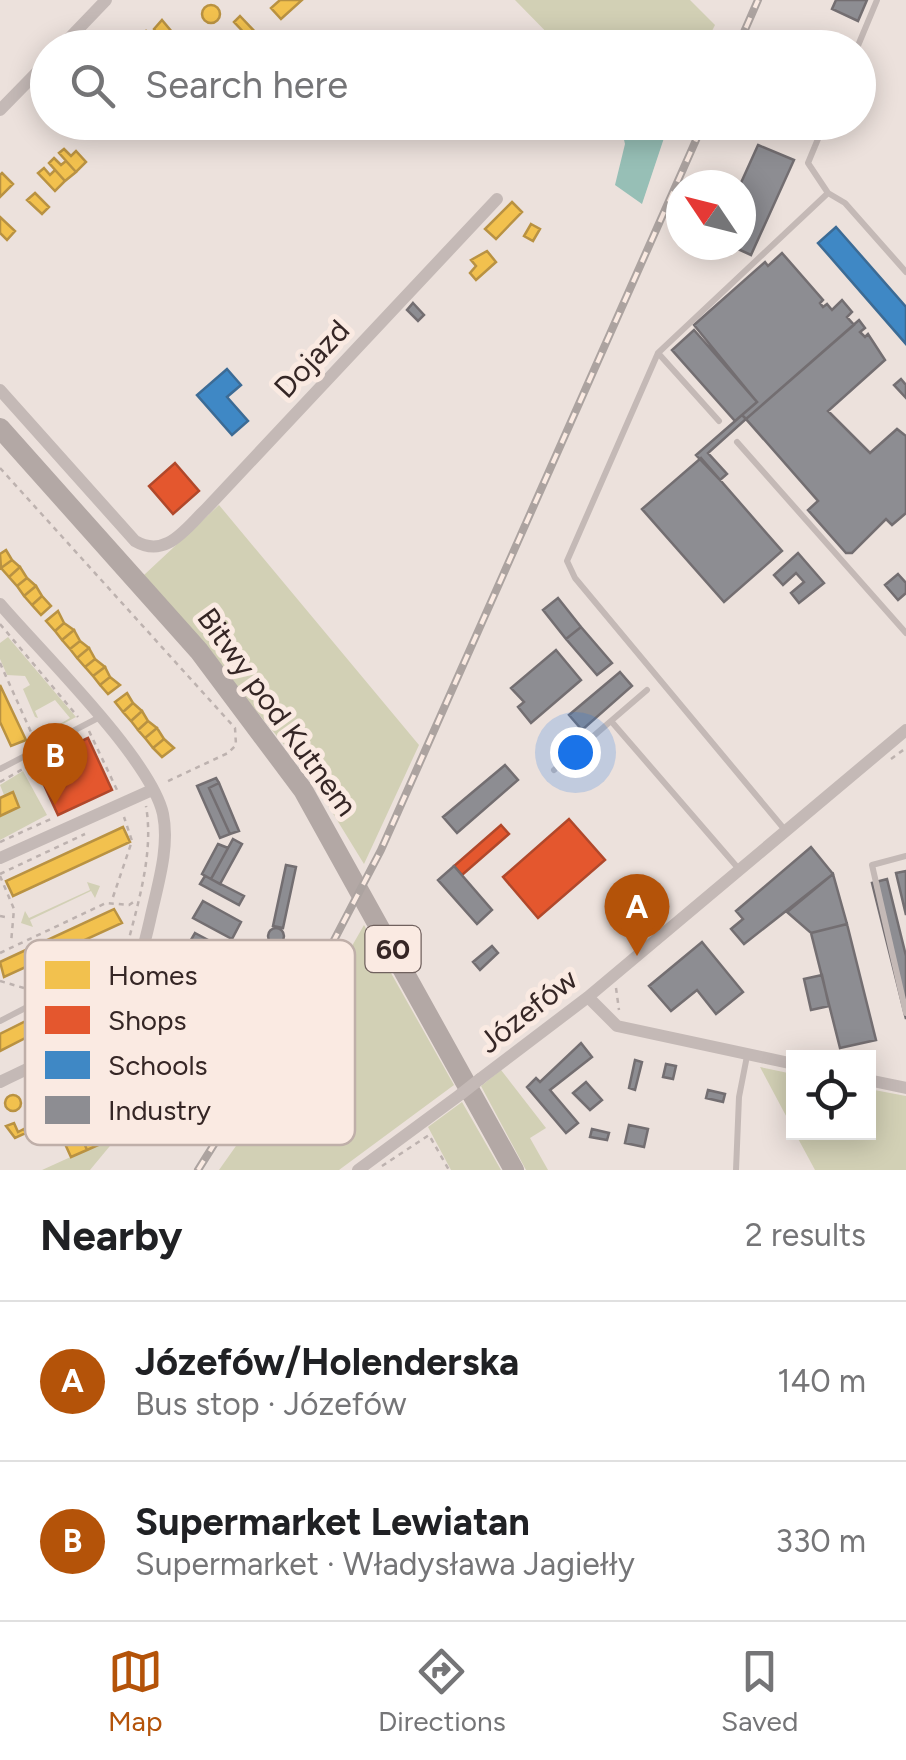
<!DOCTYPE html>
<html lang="en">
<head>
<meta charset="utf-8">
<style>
  body { margin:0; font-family:Figtree,sans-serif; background:#f6f6f6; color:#202124 }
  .controls { position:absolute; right:30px; bottom:30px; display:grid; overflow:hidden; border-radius:0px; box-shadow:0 5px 25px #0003 }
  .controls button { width:90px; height:90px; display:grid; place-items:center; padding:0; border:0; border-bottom:2px solid #e0e0e0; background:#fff; color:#202124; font:50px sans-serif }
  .compass { position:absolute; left:666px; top:170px; width:90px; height:90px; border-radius:50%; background:#fff; box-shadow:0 5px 25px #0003; rotate:305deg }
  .you { position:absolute; left:575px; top:752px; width:35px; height:35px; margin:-25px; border:8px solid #fff; border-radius:50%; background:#1a73e8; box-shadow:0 0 0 15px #1a73e833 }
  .badge { display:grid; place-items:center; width:65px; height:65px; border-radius:50%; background:#b45309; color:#fff; font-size:32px; font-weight:700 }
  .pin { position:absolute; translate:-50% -82px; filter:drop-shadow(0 2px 5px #0008) }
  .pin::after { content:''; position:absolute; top:52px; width:35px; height:30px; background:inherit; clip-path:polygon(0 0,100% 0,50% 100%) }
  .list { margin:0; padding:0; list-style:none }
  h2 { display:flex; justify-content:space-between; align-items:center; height:130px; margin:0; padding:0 40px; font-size:42px }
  h2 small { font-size:32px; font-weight:400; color:#757577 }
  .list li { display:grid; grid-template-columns:65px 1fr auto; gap:30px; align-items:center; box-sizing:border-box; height:160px; padding:0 40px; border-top:2px solid #e0e0e0 }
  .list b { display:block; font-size:38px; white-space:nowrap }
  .list p { margin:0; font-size:32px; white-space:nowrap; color:#757577 }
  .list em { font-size:32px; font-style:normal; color:#757577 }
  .icon { flex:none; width:55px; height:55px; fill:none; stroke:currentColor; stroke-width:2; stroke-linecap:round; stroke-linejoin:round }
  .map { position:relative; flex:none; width:906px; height:1170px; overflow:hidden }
  .search { position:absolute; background:#fff; box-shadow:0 5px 25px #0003; left:30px; right:30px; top:30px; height:110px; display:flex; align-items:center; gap:25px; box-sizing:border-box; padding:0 35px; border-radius:55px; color:#757577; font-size:38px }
  .sheet { height:450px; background:#fff }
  nav { display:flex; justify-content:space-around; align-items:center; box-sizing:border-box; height:140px; border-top:2px solid #e0e0e0; background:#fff; font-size:28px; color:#757577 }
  nav a { display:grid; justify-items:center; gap:5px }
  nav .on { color:#b45309 }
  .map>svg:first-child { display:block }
  .green { fill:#d2d0b5 }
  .water { fill:#97bfb6 }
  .homes { fill:#f2c14e; stroke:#b99242; stroke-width:2.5 }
  .shops { fill:#e4572e; stroke:#b0482b; stroke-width:2.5 }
  .schools { fill:#3f88c5; stroke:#3c6b95; stroke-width:2.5 }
  .industry { fill:#8d8d92; stroke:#736e71; stroke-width:2.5 }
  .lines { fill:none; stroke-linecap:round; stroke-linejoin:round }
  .path { stroke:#bdb2af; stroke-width:2.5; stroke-dasharray:5 5; stroke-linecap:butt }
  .service { stroke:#c4b9b6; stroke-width:6 }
  .minor { stroke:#c4b9b6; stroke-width:12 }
  .primary { stroke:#b3a8a5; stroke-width:20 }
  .rail-casing { stroke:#aca3a0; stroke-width:8 }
  .rail { stroke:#faeae2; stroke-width:4; stroke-dasharray:11; stroke-linecap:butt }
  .minor-bridge { stroke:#c4b9b6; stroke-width:12 }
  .labels { text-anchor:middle; stroke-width:10; stroke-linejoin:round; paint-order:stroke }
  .shield { fill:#faeae2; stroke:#70615e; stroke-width:2.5 }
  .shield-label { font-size:28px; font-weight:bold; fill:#352625 }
  .street-label { font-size:30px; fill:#352625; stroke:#faeae2 }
  .key { fill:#faeae2; stroke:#bfafa9; stroke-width:2.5 }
  .key-label { font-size:28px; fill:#352625 }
</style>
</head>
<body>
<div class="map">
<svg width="906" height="1170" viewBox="0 0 906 1170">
  <rect width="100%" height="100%" fill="#ece1dc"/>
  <!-- green -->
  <path class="green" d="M515,0h175l25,25 -11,22h-143z
    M219,505l200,240 -55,119 -54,-88 -166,-201z
    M8,637l68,80 -28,15 3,8 -7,-3 -3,-11 5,6 24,-14 -15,-18 -20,11 3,7 -3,-1 -12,-28 7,-4 -5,-9 -18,-1 -7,-16v-16z
    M23,771l24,44 -47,25v-24l20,-9 -7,-15 -9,3 -4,-10z
    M87,882l13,4 -5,12 -4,-7 -61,29 3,7 -12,-4 4,-12 4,7 61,-28z
    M364,925l90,160 -115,85h-120l24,-34z
    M760,1067l33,7v55z
    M501,1070l45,58 -16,10 18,32h-22l-45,-84z
    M869,1089l37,7v74h-91l-20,-37 73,-1z
    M462,1102l39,68h-50l-23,-43z
    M119,1135l-29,35h-48z"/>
  <!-- water -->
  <path class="water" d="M620,123h49l-27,81 -27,-19 10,-41z"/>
  <!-- homes -->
  <path class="homes" d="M280,0h22l-21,19 -10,-11z
    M202 14a9 9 0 1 1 18 0a9 9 0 1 1-18 0Z
    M240,16l17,18 -6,6 -17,-18z
    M162,20l15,18 -12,7 -11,-16z
    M146,31l12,12 -4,5h-15l-7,-7z
    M64,149l7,7 5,-5 10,11 -10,10 -17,-19z
    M54,158l7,7 5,-4 10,11 -11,9 -16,-18z
    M44,168l6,7 5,-5 10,11 -10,10 -17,-18z
    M2,173l11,11 -13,13v-22z
    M35,193l14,14 -7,7 -15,-14z
    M512,202l10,10 -26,27 -11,-10z
    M0,217l15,14 -8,9 -7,-7z
    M531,224l9,5 -7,12 -9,-5z
    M487,251l9,11 -20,18 -6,-7 6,-7 -5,-6z
    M6,550l6,10 -11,8 -1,-14z
    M12,560l8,7 -11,10 -8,-9z
    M20,567l7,11 -10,8 -8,-9z
    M27,578l9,8 -12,10 -7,-10z
    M36,586l6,10 -10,9 -8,-9z
    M42,596l9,10 -10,9 -9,-10z
    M58,611l6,12 -9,8 -9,-10z
    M64,623l10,7 -12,10 -7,-9z
    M74,630l6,11 -10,8 -8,-9z
    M80,641l9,7 -12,10 -7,-9z
    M89,648l6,11 -10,8 -8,-9z
    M95,659l10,8 -12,9 -8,-9z
    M105,667l5,10 -10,8 -7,-9z
    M110,677l10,8 -12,9 -8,-9z
    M0,685l26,55 -15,6 -11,-24z
    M127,693l6,10 -10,9 -8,-10z
    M133,703l9,8 -11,10 -8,-9z
    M142,711l6,10 -10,9 -7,-9z
    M148,721l9,7 -12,10 -7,-8z
    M157,728l7,11 -11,9 -8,-10z
    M164,739l10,9 -12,9 -9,-9z
    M13,792l6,15 -19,9v-18z
    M123,827l7,15 -117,54 -7,-15z
    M114,909l8,14 -118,54 -4,-15z
    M30,1019l7,13 -37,19v-17z
    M5 1103a8 8 0 1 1 16 0a8 8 0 1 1-16 0Z
    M14,1123l4,9 6,-3 2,4 -11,5 -9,-12z
    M102,1129l5,12 -20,9 -5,-12z
    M82,1138l5,12 -16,7 -5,-11z"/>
  <!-- shops -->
  <path class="shops" d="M175,463l24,28 -26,23 -24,-28z
    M88,738l24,52 -54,25 -24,-52z
    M569,819l36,41 -67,58 -35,-41z
    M501,825l8,9 -47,41 -8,-9z"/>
  <!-- schools -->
  <path class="schools" d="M836,227l70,80v37l-88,-101z
    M227,369l14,16 -14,12 21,24 -16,14 -35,-40z"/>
  <!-- industry -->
  <path class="industry" d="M836,0h31l-9,21 -26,-12z
    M758,145l36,15 -43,95 -22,-10h12l-1,-60z
    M782,253l41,47 -3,3 3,4 4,-3 5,6 10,-10 10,12 -5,5 7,8 -108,94 -4,-4 15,-13 -63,-77 71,-63 3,4z
    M413,303l11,12 -6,6 -11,-11z
    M859,320l6,8 -5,4 5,5 3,-3 17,26 -57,51 42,42 27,-24 9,7v77l-14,12 -6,-6 -34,34h-6l-38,-43 10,-9 -72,-82z
    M694,330l63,72 -22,19 -63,-71z
    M901,379l5,6v13l-12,-13z
    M742,415l4,4 -38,34 19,21 -7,6 -24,-25z
    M701,458l81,93 -58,51 -82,-93z
    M798,553l26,30 -25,20 -8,-10 13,-11 -8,-9 -13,12 -9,-10z
    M898,574l8,9v10l-8,7 -13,-15z
    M558,598l23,29 -15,12 -23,-29z
    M581,627l31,36 -15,12 -31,-36z
    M556,650l25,30 -50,43 -13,-16 6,-5 -13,-14z
    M620,672l12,14 -50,44 -13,-15z
    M505,765l13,15 -61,53 -14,-16z
    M216,778l3,5 -10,5 21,46 -10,4 -23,-52z
    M219,783l20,48 -9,3 -21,-46z
    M233,839l9,5 -22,40 -9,-5z
    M218,844l10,4 -17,31 -9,-5z
    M811,847l22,27 -89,70 -13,-15 12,-10 -7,-8z
    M286,865l10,2 -13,61 -10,-2z
    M454,866l38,44 -15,14 -39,-44z
    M906,871v44l-10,-42z
    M833,874l14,50 -36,9 -24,-21z
    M205,876l39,20 -5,9 -39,-21z
    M887,879l19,77v63l-34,-136z
    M203,901l38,21 -9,17 -39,-21z
    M847,924l29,116 -36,8 -29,-115z
    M268 936a8 8 0 1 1 16 0a8 8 0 1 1-16 0Z
    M195,933l30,16 -10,17 -30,-16z
    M702,942l41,50 -27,22 -19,-24 -26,21 -22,-25z
    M492,946l6,7 -18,17 -7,-8z
    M822,975l7,31 -18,4 -7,-31z
    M581,1043l11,14 -42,33 28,33 -12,10 -39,-46 9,-9 4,4z
    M635,1060l7,2 -7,28 -6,-2z
    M666,1064l10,2 -3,13 -10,-2z
    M586,1082l16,18 -12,10 -17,-17z
    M708,1090l17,4 -2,8 -17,-4z
    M629,1125l19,4 -4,18 -19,-4z
    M592,1129l17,4 -2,7 -17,-3z"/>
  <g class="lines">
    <!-- path -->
    <path class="path" d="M0,468l235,260 1,17 -8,8 -64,30
      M0,624l78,93
      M0,663l35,78
      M89,731l29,61
      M891,759l15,-11
      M0,782l30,-17
      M0,842l53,-24
      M0,874l85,-40
      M0,876l14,33 -3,34
      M113,897l19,-56 -8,-24
      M0,916l9,2
      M0,953l106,-50 23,2 6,-4
      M0,981l31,9 3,5
      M117,984l4,-16
      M616,988l3,22
      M43,1004l79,-37c12,-53 33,-108 24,-161
      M42,1011l26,26
      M382,1166l47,-31 20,35"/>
    <!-- service -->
    <path class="service" d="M857,48l20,-48
      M828,193l17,10 61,69
      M658,353l61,68
      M737,442l169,191
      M611,721l127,147
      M0,769l98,-51
      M554,770l93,-80
      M785,830l-210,-252 -8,-17 91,-208 170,-160 -20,-30 17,-41
      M906,856l-34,9 34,148
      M0,1021l35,-18
      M736,1170l3,-73 8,-41"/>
    <!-- minor -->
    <path class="minor" d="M60,48l46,-48
      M0,110l48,-49
      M0,390l135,151c31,18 50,-12 71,-32l291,-310
      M0,604c40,47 151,155 163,210 7,34 -6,73 -13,106 -26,115 -50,113 -150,162
      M0,858l152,-68
      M588,997l29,29 177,38
      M480,1079l108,-82 318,-267
      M868,1080l38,8
      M358,1170l103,-76"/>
    <!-- primary -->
    <path class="primary" d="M0,428l199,223 104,139 211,380"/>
    <!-- rail casing -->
    <g class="rail-casing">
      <path id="rail" d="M737,48l21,-48
        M198,1170l96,-153 87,-167 323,-728"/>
    </g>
    <!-- rail -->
    <use href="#rail" class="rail"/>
    <!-- minor-bridge -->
    <path class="minor-bridge" d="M461,1094l19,-15"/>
  </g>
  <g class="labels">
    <!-- shield labels -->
    <rect class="shield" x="365.5" y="926" width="55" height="46" rx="8"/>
    <g class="shield-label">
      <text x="393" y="959">60</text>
    </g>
    <!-- street labels -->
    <g class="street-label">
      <text transform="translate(312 359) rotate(-47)" y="10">Dojazd</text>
      <text transform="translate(277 712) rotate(54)" y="10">Bitwy pod Kutnem</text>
      <text transform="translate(528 1011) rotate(-38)" y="10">Józefów</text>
    </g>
  </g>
  <!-- legend -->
  <rect x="25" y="940" width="330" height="205" rx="15" class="key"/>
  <rect x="45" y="961" width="45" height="28" fill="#f2c14e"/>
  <rect x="45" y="1006" width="45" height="28" fill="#e4572e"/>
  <rect x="45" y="1051" width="45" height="28" fill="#3f88c5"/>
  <rect x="45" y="1096" width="45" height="28" fill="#8d8d92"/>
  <g class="key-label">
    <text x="108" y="985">Homes</text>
    <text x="108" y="1030">Shops</text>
    <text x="108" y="1075">Schools</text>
    <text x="108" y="1120">Industry</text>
  </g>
</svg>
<div class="controls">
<button><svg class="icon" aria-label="locate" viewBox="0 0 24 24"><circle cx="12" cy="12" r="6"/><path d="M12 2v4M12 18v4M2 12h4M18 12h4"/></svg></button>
</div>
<svg class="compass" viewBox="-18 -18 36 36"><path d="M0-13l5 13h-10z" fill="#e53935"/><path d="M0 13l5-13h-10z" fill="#757577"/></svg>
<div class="you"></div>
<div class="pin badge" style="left:637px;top:956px">A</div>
<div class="pin badge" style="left:55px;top:805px">B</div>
<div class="search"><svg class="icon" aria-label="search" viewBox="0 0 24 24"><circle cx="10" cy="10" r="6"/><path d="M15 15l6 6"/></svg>Search here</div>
</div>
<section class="sheet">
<h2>Nearby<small>2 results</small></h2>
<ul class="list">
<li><span class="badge">A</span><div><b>Józefów/Holenderska</b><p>Bus stop · Józefów</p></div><em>140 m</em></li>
<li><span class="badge">B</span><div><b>Supermarket Lewiatan</b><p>Supermarket · Władysława Jagiełły</p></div><em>330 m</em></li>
</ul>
</section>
<nav>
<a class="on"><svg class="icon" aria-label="map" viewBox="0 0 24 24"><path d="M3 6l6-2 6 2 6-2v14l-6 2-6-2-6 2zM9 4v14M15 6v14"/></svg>Map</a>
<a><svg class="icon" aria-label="directions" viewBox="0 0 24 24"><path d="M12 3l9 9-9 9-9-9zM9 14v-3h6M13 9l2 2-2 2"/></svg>Directions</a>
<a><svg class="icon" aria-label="saved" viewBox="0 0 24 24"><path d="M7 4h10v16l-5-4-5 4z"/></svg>Saved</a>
</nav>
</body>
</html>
